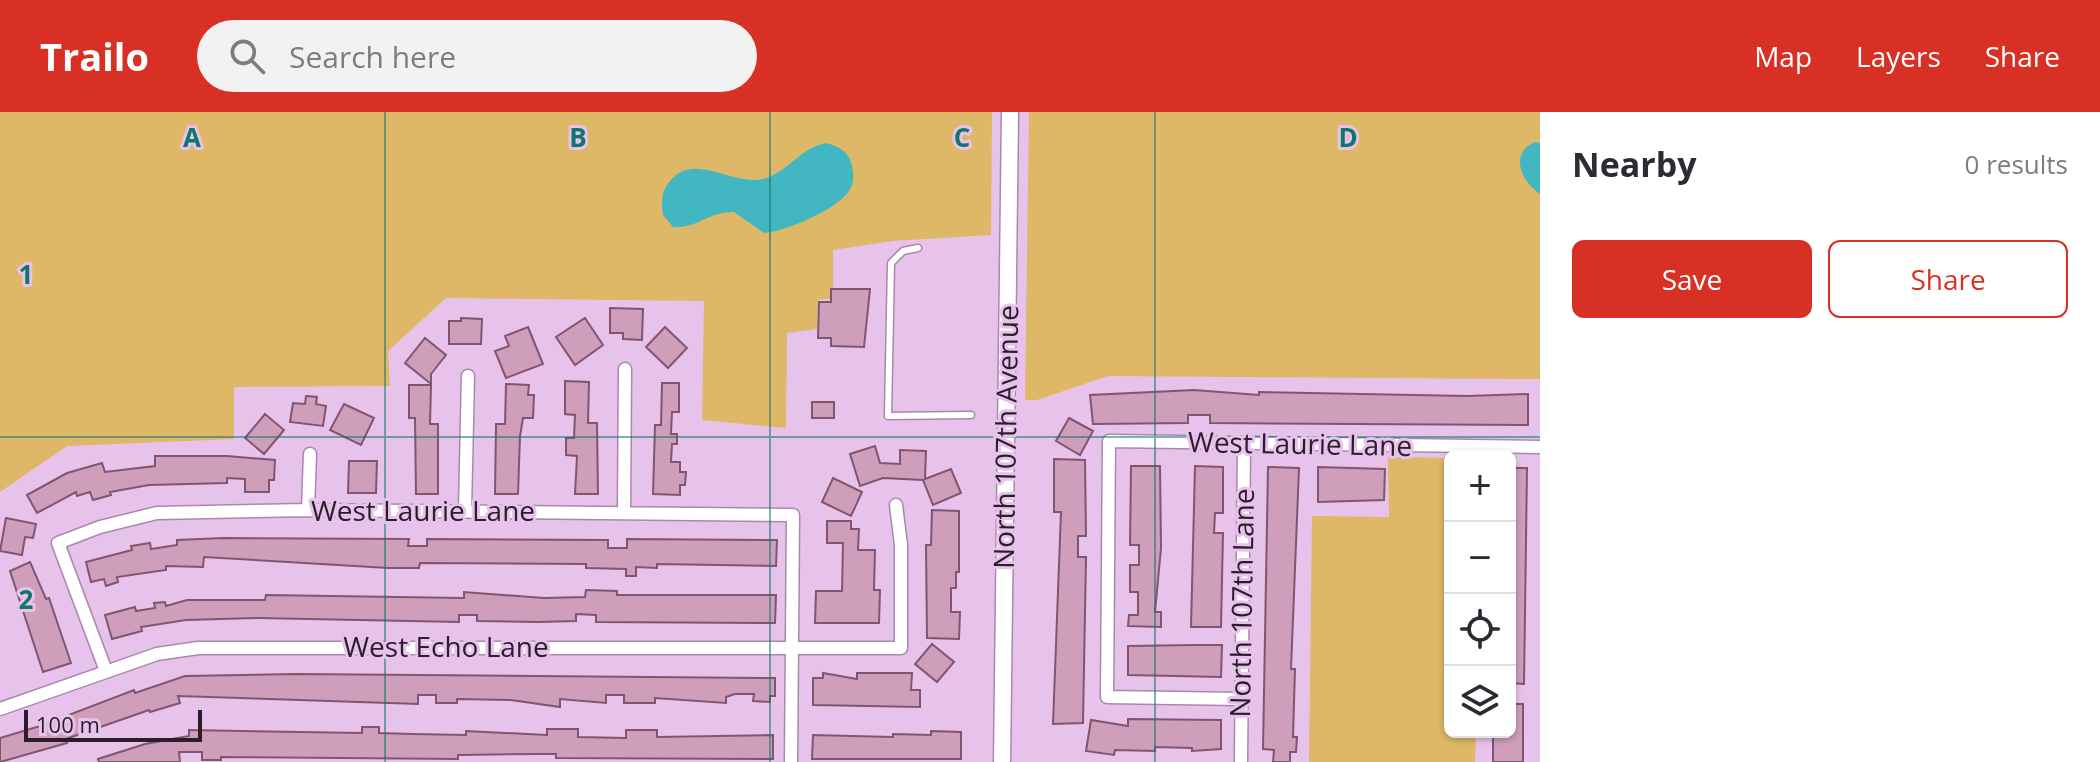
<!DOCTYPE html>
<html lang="en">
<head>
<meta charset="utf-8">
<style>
  body { margin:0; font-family:"Open Sans",sans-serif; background:#f2f2f3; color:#2b2b33 }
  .controls { position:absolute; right:24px; bottom:24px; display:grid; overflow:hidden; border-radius:12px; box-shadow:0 2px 6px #0004 }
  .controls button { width:72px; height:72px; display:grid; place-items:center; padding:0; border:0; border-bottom:2px solid #e1e1e2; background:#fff; color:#2b2b33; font:40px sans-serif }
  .scale { position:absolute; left:24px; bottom:20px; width:178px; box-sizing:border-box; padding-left:8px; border:4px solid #2b1d2c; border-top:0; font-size:22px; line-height:28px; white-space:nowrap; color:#2b1d2c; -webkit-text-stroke:6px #e7c3eb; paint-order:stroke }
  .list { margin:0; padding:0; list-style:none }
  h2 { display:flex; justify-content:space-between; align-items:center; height:104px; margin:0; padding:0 32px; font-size:34px }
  h2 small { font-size:26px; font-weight:400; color:#7c7c81 }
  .actions { display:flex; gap:16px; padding:24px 32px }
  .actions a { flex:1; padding:18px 0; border:2px solid #d93025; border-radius:12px; text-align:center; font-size:28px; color:#d93025 }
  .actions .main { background:#d93025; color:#fff }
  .icon { flex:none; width:44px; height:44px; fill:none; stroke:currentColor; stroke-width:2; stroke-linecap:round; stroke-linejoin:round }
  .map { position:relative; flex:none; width:1540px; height:650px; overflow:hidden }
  header { display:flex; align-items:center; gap:48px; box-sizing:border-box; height:112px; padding:0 40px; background:#d93025; color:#fff }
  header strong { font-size:38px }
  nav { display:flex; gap:44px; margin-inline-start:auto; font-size:28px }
  .search { width:560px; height:72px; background:#f2f2f3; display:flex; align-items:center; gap:20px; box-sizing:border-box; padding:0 28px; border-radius:44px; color:#7c7c81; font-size:30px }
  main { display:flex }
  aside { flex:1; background:#fff }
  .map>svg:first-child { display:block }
  .green { fill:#deb767 }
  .water { fill:#42b7c2 }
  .building { fill:#ce9eba; stroke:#81556f; stroke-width:2 }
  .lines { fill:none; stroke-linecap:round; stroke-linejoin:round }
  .lane-casing { stroke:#aa88ad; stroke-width:9 }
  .street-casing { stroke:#aa88ad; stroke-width:15 }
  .secondary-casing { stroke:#aa88ad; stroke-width:19 }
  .lane { stroke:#fff; stroke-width:6 }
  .street { stroke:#fff; stroke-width:12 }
  .secondary { stroke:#fff; stroke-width:16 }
  .grid { fill:none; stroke:#0f766e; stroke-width:2; stroke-opacity:0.55 }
  .labels { text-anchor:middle; stroke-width:6; stroke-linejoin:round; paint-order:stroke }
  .street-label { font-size:28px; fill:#2b1d2c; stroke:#e7c3eb }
  .grid-label { font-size:26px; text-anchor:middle; font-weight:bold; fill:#0f766e; stroke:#e7c3eb; stroke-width:6; stroke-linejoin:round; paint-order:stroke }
</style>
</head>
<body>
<header>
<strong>Trailo</strong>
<div class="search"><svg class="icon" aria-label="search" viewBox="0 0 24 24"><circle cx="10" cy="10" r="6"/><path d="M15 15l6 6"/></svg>Search here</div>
<nav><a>Map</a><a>Layers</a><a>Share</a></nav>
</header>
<main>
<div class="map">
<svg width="1540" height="650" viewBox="0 0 1540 650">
  <rect width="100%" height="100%" fill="#e7c3eb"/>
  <!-- green -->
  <path class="green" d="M0,0h992l-1,123 -98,6 -60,9v48l-15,2 -1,29 -30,4 -1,95 -84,-8 2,-119 -258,-3 -58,53 2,35 -156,1v52l-167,7 -67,46z
    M1029,0h511v267l-432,-3 -71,24h-12z
    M1388,345l62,1v274h26l-1,30h-166l3,-246 77,1z"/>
  <!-- water -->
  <path class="water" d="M1535,30l5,1v51c-18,-12 -32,-40 -5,-52z
    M827,31c11,4 20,7 24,19 2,7 4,18 0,25 -8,21 -67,45 -87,46l-30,-21c-24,-1 -38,17 -61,15l-10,-12c-2,-14 -2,-23 7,-34 26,-32 67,10 99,-4 22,-9 33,-30 58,-34z"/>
  <!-- building -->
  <path class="building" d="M831,177h39l-6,58 -33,-1v-8h-13l1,-36h12z
    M610,196l33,1 -1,31 -19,-1v-6h-13z
    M461,206l21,1 -1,25h-32v-23h12z
    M585,206l18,27 -28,20 -19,-28z
    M528,215l15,37 -37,14 -11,-27 14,-5 -4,-10z
    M665,215l22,21 -19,20 -22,-21z
    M425,226l21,17 -15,19v10l-26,-21z
    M565,269l24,1 -1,41h9l1,71h-23l2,-38 -11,-1v-17h8l1,-23 -10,-1z
    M662,271h17v29h-7l-1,22h6v10h-5l-1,18h9v10h6l-1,13h-5v10l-27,-1 2,-69h6z
    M506,272l23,1 -1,10h6l-1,23h-10l-3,18 -2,58h-23l1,-70h9z
    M409,273h22l-1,39h8v70h-22l-1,-76h-6z
    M1194,278l65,5v-3l208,4 61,-2v31l-318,-2v-8h-22v8l-95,1 -3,-29z
    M306,284l11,1 -1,7 10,2 -3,20 -33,-4 3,-19 12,1z
    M812,290h22v16h-22z
    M344,292l30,14 -13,27 -31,-15z
    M265,302l19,16 -20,24 -19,-16z
    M1069,306l24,13 -13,24 -24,-14z
    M875,334l5,17 20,1v-14l26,1 -1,28 26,-10 10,24 -28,12 -10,-25 -40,-2 -23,8 -10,-32z
    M155,344h72l48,4 -1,20h-5v12h-24v-13l-18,-1v5l-78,2 -39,7 1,3 -18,5 -3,-8 -13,4 -1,-4 -39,21 -10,-18 40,-22 35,-10 3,9 50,-6z
    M1054,347l31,1 1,76h-8v21h8l-3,166 -30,1 8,-212h-7z
    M349,349h28l-1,32h-28z
    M1131,354h29l1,82 -6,64h6v15l-33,-1 1,-11h9v-23h-8v-27h9v-20h-9z
    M1195,354l28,1v46h-8l-1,20h9l-2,94h-30z
    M1268,355l31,1 -8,201h4l-2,68h4l-1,15h-6v10h-17l1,-12 -11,-1z
    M1318,355l67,2 -1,31 -66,2z
    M1510,356h17l-3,216 -14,-1z
    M833,366l29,14 -11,24 -29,-14z
    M932,398l27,1v61h-3v16h-5v24h9l-1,27 -32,-1 -1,-93h5z
    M6,406l30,6 -3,14 -8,-1 -3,18 -22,-4z
    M827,409h24v8h8l-1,21h17l-1,40h6l-1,33h-64l1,-32h26l1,-48h-16z
    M224,426l185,1 -1,7h19v-7l181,1v8h19v-9l150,1 -1,26 -119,-2v4l-21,-1v9h-10v-7l-40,-1v-4l-166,-1 -1,5h-31l-184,-11 -1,10 -37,-1v4l-49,7 1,5 -12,4 -2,-7 -13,3 -5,-20 46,-12 -1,-4 19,-3 1,6 26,-4v-5z
    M30,450l16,37 3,-1 22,65 -28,9 -33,-101z
    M586,478l31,1v4h159l-1,28 -179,-1v-7l-20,-1v7l-38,1 -61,-1v-6h-18v7l-201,-4 -72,2 -45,7 1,4 -30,8 -7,-24 30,-8 1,4 19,-3 -1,-5 11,-1 1,4 21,-6h78l1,-5 198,3v-6l80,6 41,-1z
    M932,532l22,18 -17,20 -22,-18z
    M1193,533h29l-1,32 -93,-2v-29z
    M823,561l34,6v-6h55l-1,17h9v17l-107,-2v-27h10z
    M296,562l479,4v18h-5v6l-17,-1 1,-7h-19l-9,3v6l-71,-5v5h-31v-8h-18v8l-46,-4v8l-49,-7 -54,-1v4h-21v-8h-18v9l-240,-8 2,7 -30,9 -1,-2 -83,29 1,4 -67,19v-24l67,-20 -1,-2 68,-26 1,3 50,-17z
    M1510,592h13v58h-30v-26h17z
    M1128,607l93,1v29l-29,2v-3l-37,-1v4l-40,-1 -1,5 -28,-4 5,-31 37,6z
    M362,615h17v6l33,1 54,1v-4l81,4v-6h31v8l48,1v-8h31v7l116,-2v24l-217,-1v-4h-19l-79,1v4l-237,-2v3h-19v-8h-23l1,10h-81l-1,-3 47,-15 44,-8v-6l173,3z
    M931,619l30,1v27h-149l1,-24 80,2v-3l38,1z"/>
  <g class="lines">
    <!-- lane casing -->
    <g class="lane-casing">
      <path id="lane" d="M918,136l-15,3 -12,12 -3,153 83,-1"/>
    </g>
    <!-- street casing -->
    <g class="street-casing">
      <path id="street" d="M308,398l2,-56
        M465,399l3,-135
        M624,401l1,-144
        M106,559l-48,-128 42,-16 57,-14 151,-3 485,5 -2,247
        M1241,587l-134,-2 2,-256 431,6
        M0,597l157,-55 41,-6h703v-103l-5,-40
        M1241,650l3,-318"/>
    </g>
    <!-- secondary casing -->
    <g class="secondary-casing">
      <path id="secondary" d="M1002,650l8,-650"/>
    </g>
    <!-- lane -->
    <use href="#lane" class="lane"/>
    <!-- street -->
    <use href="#street" class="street"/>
    <!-- secondary -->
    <use href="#secondary" class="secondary"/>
  </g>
  <!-- grid -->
  <path class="grid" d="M385,0v650M770,0v650M1155,0v650M0,325h1540"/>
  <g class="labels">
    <!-- street labels -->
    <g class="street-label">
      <text transform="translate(1006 325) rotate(-89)" y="10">North 107th Avenue</text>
      <text transform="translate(1300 332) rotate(1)" y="10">West Laurie Lane</text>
      <text x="423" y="409">West Laurie Lane</text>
      <text transform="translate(1242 491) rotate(-89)" y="10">North 107th Lane</text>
      <text x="446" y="545">West Echo Lane</text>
    </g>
  </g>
  <g class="grid-label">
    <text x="192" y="35">A</text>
    <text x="578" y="35">B</text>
    <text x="962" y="35">C</text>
    <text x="1348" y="35">D</text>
    <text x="26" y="172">1</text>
    <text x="26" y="497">2</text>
  </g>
</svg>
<div class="controls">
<button>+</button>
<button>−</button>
<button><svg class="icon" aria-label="locate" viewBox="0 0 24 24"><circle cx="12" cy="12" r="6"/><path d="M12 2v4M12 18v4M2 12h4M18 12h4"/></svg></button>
<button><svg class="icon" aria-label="layers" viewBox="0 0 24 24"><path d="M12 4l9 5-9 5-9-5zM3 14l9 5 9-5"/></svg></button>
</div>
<div class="scale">100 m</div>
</div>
<aside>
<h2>Nearby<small>0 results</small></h2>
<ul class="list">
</ul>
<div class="actions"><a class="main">Save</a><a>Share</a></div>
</aside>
</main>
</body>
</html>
